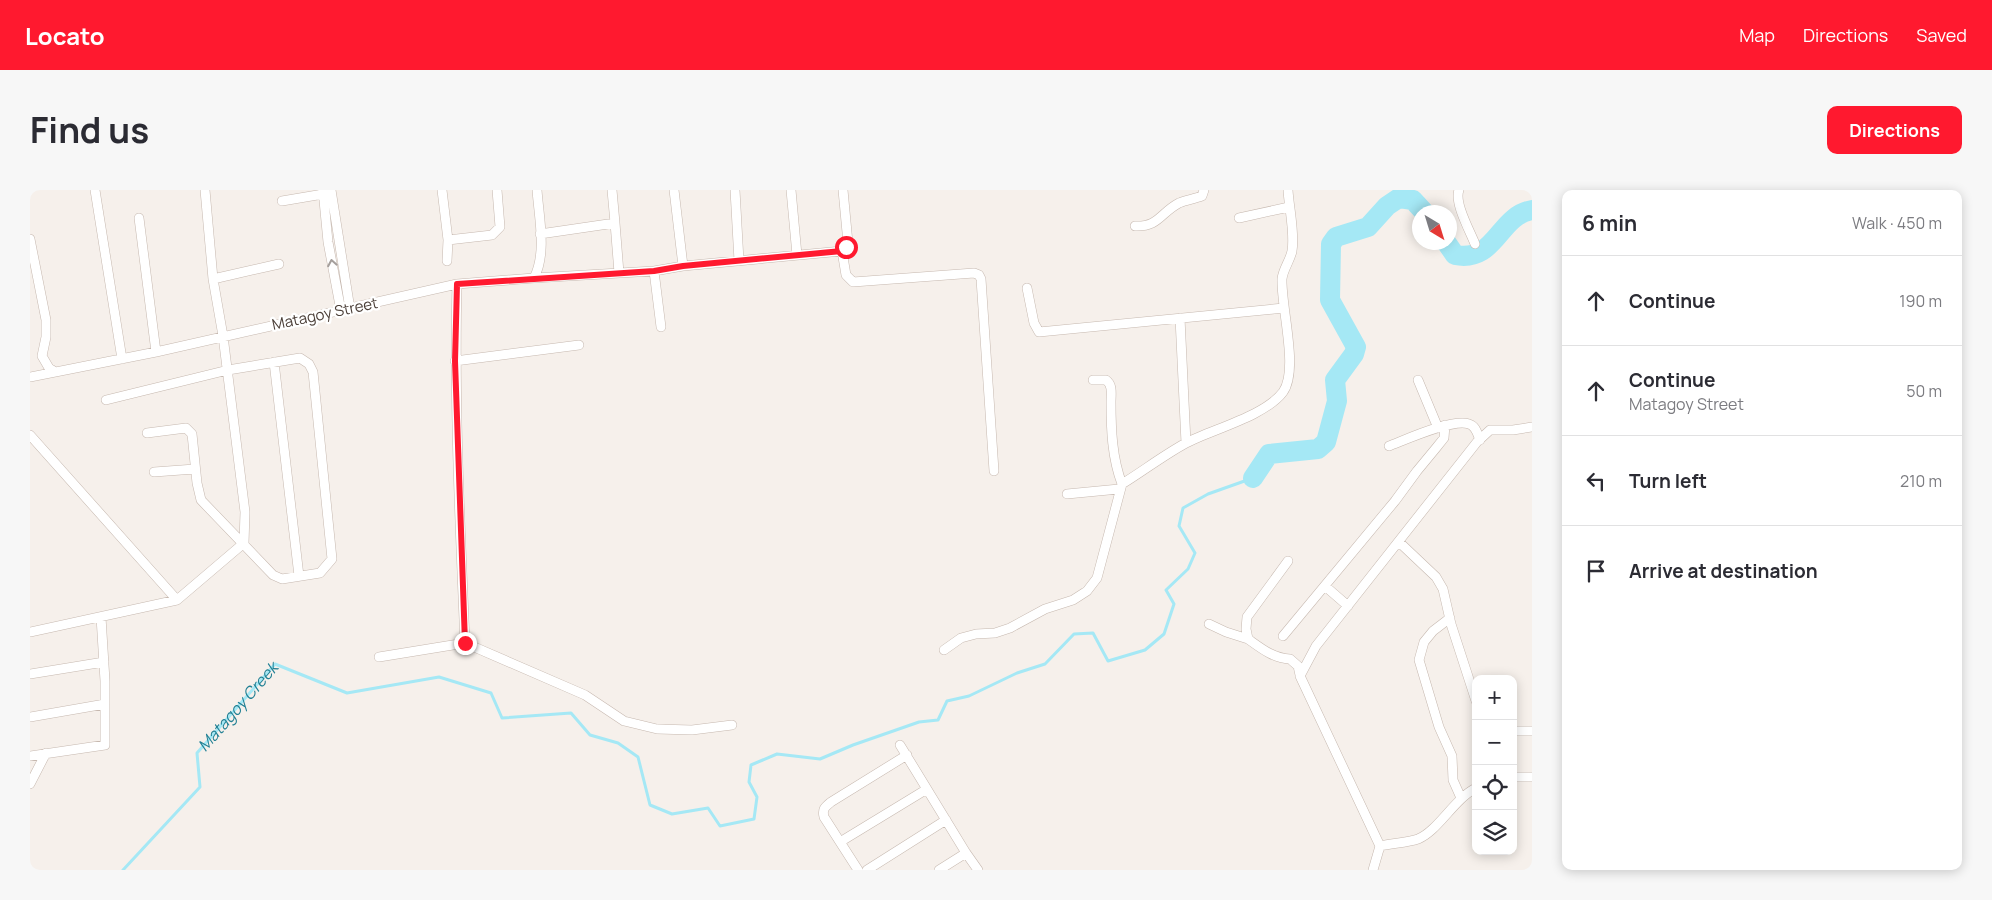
<!DOCTYPE html>
<html lang="en">
<head>
<meta charset="utf-8">
<style>
  body { margin:0; font-family:Manrope,sans-serif; background:#f7f7f7; color:#2b2b33 }
  .controls { position:absolute; right:15px; bottom:15px; display:grid; overflow:hidden; border-radius:10px; box-shadow:0 2px 12px #0003 }
  .controls button { width:45px; height:45px; display:grid; place-items:center; padding:0; border:0; border-bottom:1px solid #e1e1e2; background:#fff; color:#2b2b33; font:25px sans-serif }
  .compass { position:absolute; left:1382px; top:15px; width:45px; height:45px; border-radius:50%; background:#fff; box-shadow:0 2px 12px #0003; rotate:142deg }
  .stop { position:absolute; width:15px; height:15px; margin:-11px; border:4px solid #ff192f; border-radius:50%; background:#fff }
  .stop.end { background:#ff192f; border-color:#fff; box-shadow:0 1px 5px #0008 }
  .list { margin:0; padding:0; list-style:none }
  h2 { display:flex; justify-content:space-between; align-items:center; height:65px; margin:0; padding:0 20px; font-size:21px }
  h2 small { font-size:16px; font-weight:400; color:#7c7c81 }
  .list li { display:grid; grid-template-columns:32px 1fr auto; gap:15px; align-items:center; box-sizing:border-box; height:90px; padding:0 20px; border-top:1px solid #e1e1e2 }
  .list b { display:block; font-size:19px; white-space:nowrap }
  .list p { margin:0; font-size:16px; white-space:nowrap; color:#7c7c81 }
  .list em { font-size:16px; font-style:normal; color:#7c7c81 }
  .icon { flex:none; width:28px; height:28px; fill:none; stroke:currentColor; stroke-width:2; stroke-linecap:round; stroke-linejoin:round }
  .map { position:relative; flex:none; width:1502px; height:680px; overflow:hidden; border-radius:10px }
  header { display:flex; align-items:center; gap:30px; box-sizing:border-box; height:70px; padding:0 25px; background:#ff192f; color:#fff }
  header strong { font-size:24px }
  nav { display:flex; gap:28px; margin-inline-start:auto; font-size:18px }
  .intro { display:flex; align-items:center; justify-content:space-between; box-sizing:border-box; height:120px; padding:0 30px }
  h1 { margin:0; font-size:35px }
  .button { padding:12px 22px; border-radius:10px; background:#ff192f; color:#fff; font-size:18px; font-weight:700 }
  main { display:flex; gap:30px; padding:0 30px }
  aside { flex:1; background:#fff; border-radius:10px; box-shadow:0 2px 12px #0003 }
  .map>svg:first-child { display:block }
  .lines { fill:none; stroke-linecap:round; stroke-linejoin:round }
  .stream { stroke:#a5e8f5; stroke-width:3 }
  .river { stroke:#a5e8f5; stroke-width:20 }
  .minor-casing { stroke:#c6b8af; stroke-width:10 }
  .minor { stroke:#fff; stroke-width:9 }
  .oneway { stroke:#a59f9c }
  .route { stroke:#ff192f; stroke-width:6 }
  .labels { text-anchor:middle; stroke-width:4.5; stroke-linejoin:round; paint-order:stroke }
  .street-label { font-size:15px; fill:#4b3f38; stroke:#fff }
  .water-label { font-size:16px; font-style:italic; fill:#228094; stroke:#fff }
</style>
</head>
<body>
<header>
<strong>Locato</strong>
<nav><a>Map</a><a>Directions</a><a>Saved</a></nav>
</header>
<div class="intro"><h1>Find us</h1><a class="button">Directions</a></div>
<main>
<div class="map">
<svg width="1502" height="680" viewBox="0 0 1502 680">
  <rect width="100%" height="100%" fill="#f6f0eb"/>
  <g class="lines">
    <!-- stream -->
    <path class="stream" id="s1" d="M93,680l77,-83 -3,-34 78,-89 72,29 92,-16 52,16 11,25 69,-5 19,22 28,8 20,14 12,48 22,9 36,-6 12,18 34,-7 3,-22 -8,-15 2,-17 26,-11 43,5 33,-14 66,-23 19,-2 9,-19 22,-5 48,-23 28,-9 29,-30 19,-1 15,28 37,-11 19,-16 10,-30 -8,-14 22,-21 7,-16 -16,-27 4,-18 25,-14 45,-16"/>
    <!-- river -->
    <path class="river" d="M1416,52l9,13c41,8 43,-39 77,-45
      M1223,288l16,-24 49,-5 8,-7 11,-41 -2,-21 19,-26 2,-7 -26,-47 1,-56 5,-7 32,-10 19,-21 12,-8 14,2 11,12"/>
    <!-- minor casing -->
    <g class="minor-casing">
      <path id="minor" d="M65,0l27,169
        M293,0l5,52 13,69
        M301,0l19,119
        M412,0l6,50 -1,21
        M644,0l9,76 159,-15 4,24 7,7 121,-9 5,2 2,4 13,192
        M705,0l4,71
        M761,0l6,65
        M1429,0c-5,13 11,41 16,54
        M252,11l47,-8
        M109,28l17,134
        M1209,28l50,-11
        M585,33l4,50
        M1105,36c24,1 25,-13 44,-23 7,-3 15,-4 23,-7l2,-6
        M510,44l75,-11 -3,-33
        M0,49l16,81v17l-4,19 7,12 5,3
        M418,50l44,-5 8,-8 -3,-37
        M812,61l6,-8 -5,-53
        M624,81l7,56
        M504,88l120,-7 29,-5
        M183,89l66,-15
        M427,94c-3,120 3,239 8,359
        M997,98l7,35 5,9 245,-24
        M1150,128l6,125
        M425,171l124,-16
        M244,172l25,214
        M0,187l126,-25 301,-68 77,-6c13,-25 5,-60 3,-88
        M1063,190h13c7,5 5,14 5,22 0,27 1,56 11,82
        M1388,190l20,48
        M76,210l122,-30 72,-12 9,6 4,8 19,187 -12,14 -38,6 -9,-4 -72,-75 -4,-17 -5,-49 -6,-6 -39,5
        M0,245l147,165
        M1359,256c16,-6 64,-28 80,-22 7,2 8,9 11,16
        M124,282l41,-3
        M1037,304l52,-5
        M1369,352l37,35 7,12 8,35 25,77
        M1258,371l-41,56 -1,12 2,10c14,10 25,19 42,20l8,7 2,9
        M1295,396l23,20
        M1420,428l-17,13 -9,11 -5,18 20,67 13,29 1,24 8,18
        M1179,434l17,8 22,7
        M0,442l147,-32 67,-57 1,-31 -22,-176 -10,-57 -8,-89
        M1253,446l112,-135 22,-30 19,-23 8,-10 1,-13
        M914,460l17,-12 15,-4 19,-1 15,-5 35,-19 28,-9 14,-9 10,-13 25,-94c21,-13 42,-29 64,-41 27,-14 79,-27 97,-51 16,-22 -2,-84 -1,-113 1,-10 8,-18 10,-28 3,-18 -3,-43 -4,-61
        M349,467l86,-14 120,52 39,26 33,8 35,1 40,-5
        M0,484l74,-12
        M0,527l75,-13
        M1483,541h19
        M870,555l66,108 12,17
        M0,566l75,-11v-64l-4,-64
        M1483,587h19
        M0,594l16,-31
        M810,652l87,-53
        M1350,656c12,-3 27,-3 38,-7 20,-8 36,-40 58,-51
        M828,680l-34,-53c-2,-8 1,-10 7,-15l76,-47
        M837,680l79,-50
        M909,680l27,-17
        M1343,680l7,-24 -80,-170 16,-30 161,-204 13,-12h23l19,-3"/>
    </g>
    <!-- minor -->
    <use href="#minor" class="minor"/>
  </g>
  <!-- one-way arrows -->
  <defs><path id="oneway-chevron" d="M-2-3.5L2.5 0L-2 3.5" fill="none" stroke-width="1.6" stroke-linecap="round" stroke-linejoin="round" transform="scale(1.25)"/></defs>
  <use class="oneway" href="#oneway-chevron" transform="translate(302 73) rotate(-100)"/>
  <g class="lines">
    <!-- route -->
    <path class="route" d="M435,453l-10,-282 2,-77 197,-13 29,-5 159,-15 4,-4"/>
  </g>
  <g class="labels">
    <!-- street labels -->
    <g class="street-label">
      <text transform="translate(295 124) rotate(-12)" y="5">Matagoy Street</text>
    </g>
    <!-- water labels -->
    <g class="water-label">
      <text dy="6" stroke="none"><textPath href="#s1" startOffset="209">Matagoy Creek</textPath></text>
    </g>
  </g>
</svg>
<div class="controls">
<button>+</button>
<button>−</button>
<button><svg class="icon" aria-label="locate" viewBox="0 0 24 24"><circle cx="12" cy="12" r="6"/><path d="M12 2v4M12 18v4M2 12h4M18 12h4"/></svg></button>
<button><svg class="icon" aria-label="layers" viewBox="0 0 24 24"><path d="M12 4l9 5-9 5-9-5zM3 14l9 5 9-5"/></svg></button>
</div>
<svg class="compass" viewBox="-18 -18 36 36"><path d="M0-13l5 13h-10z" fill="#e53935"/><path d="M0 13l5-13h-10z" fill="#7c7c81"/></svg>
<div class="stop" style="left:816px;top:57px"></div>
<div class="stop end" style="left:435px;top:453px"></div>
</div>
<aside>
<h2>6 min<small>Walk · 450 m</small></h2>
<ul class="list">
<li><svg class="icon" aria-label="ahead" viewBox="0 0 24 24"><path d="M12 20V5M6 11l6-6 6 6"/></svg><div><b>Continue</b></div><em>190 m</em></li>
<li><svg class="icon" aria-label="ahead" viewBox="0 0 24 24"><path d="M12 20V5M6 11l6-6 6 6"/></svg><div><b>Continue</b><p>Matagoy Street</p></div><em>50 m</em></li>
<li><svg class="icon" aria-label="left" viewBox="0 0 24 24"><path d="M17 20v-9H6M10 6l-5 5 5 5"/></svg><div><b>Turn left</b></div><em>210 m</em></li>
<li><svg class="icon" aria-label="arrive" viewBox="0 0 24 24"><path d="M6 21V4h12l-3 4 3 4H6"/></svg><div><b>Arrive at destination</b></div></li>
</ul>
</aside>
</main>
</body>
</html>
